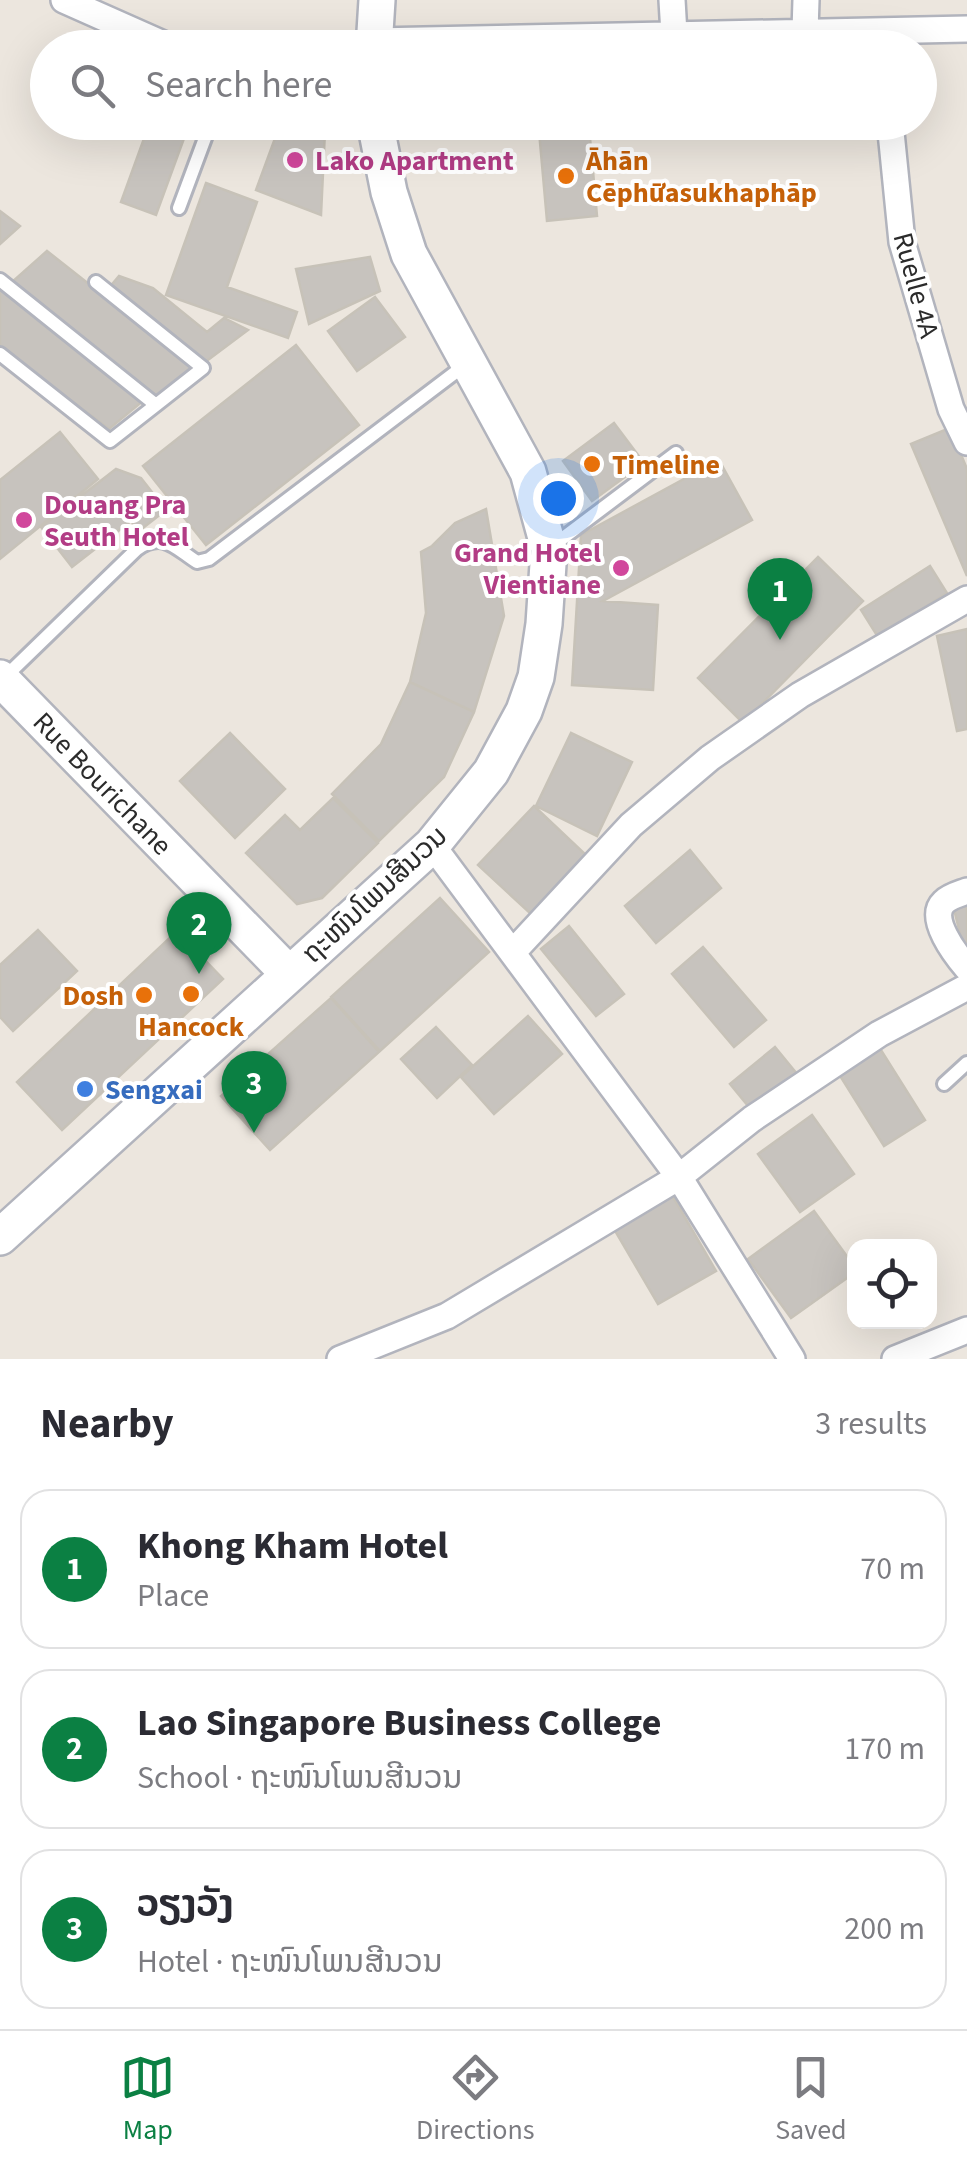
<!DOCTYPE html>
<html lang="en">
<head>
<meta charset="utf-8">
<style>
  body { margin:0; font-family:"Source Sans 3","Noto Sans Lao",sans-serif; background:#f7f7f7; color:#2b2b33 }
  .controls { position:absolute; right:30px; bottom:30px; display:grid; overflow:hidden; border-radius:20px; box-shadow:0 10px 40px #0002 }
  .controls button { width:90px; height:90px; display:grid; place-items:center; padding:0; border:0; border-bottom:2px solid #e1e1e2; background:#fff; color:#2b2b33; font:50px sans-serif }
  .you { position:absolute; left:558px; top:498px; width:35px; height:35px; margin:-25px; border:8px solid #fff; border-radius:50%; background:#1a73e8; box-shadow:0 0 0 15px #1a73e833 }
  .badge { display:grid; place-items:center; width:65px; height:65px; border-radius:50%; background:#0b8043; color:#fff; font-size:32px; font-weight:700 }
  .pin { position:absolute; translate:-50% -82px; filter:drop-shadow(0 2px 5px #0008) }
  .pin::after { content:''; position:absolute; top:52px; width:35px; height:30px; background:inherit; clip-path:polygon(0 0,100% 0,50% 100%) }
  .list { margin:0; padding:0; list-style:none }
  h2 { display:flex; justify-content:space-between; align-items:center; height:130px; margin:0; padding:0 40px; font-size:42px }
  h2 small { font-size:32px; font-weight:400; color:#7c7c81 }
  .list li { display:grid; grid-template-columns:65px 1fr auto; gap:30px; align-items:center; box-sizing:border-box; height:160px; margin:0 20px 20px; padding:0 20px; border:2px solid #e1e1e2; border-radius:30px }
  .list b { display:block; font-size:38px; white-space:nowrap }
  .list p { margin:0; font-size:32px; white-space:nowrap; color:#7c7c81 }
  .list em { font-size:32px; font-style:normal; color:#7c7c81 }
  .icon { flex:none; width:55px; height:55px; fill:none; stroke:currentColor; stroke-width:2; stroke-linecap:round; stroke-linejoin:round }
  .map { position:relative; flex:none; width:967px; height:1359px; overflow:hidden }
  .search { position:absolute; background:#fff; box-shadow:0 10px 40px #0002; left:30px; right:30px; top:30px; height:110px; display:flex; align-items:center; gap:25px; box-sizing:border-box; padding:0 35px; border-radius:55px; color:#7c7c81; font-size:38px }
  .sheet { height:670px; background:#fff }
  nav { display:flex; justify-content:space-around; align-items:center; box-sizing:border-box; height:140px; border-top:2px solid #e1e1e2; background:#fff; font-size:28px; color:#7c7c81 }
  nav a { display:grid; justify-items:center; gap:5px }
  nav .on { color:#0b8043 }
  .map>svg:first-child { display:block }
  .building { fill:#c7c3be; stroke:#c7c2b8; stroke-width:2.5 }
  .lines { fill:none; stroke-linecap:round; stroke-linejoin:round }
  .lane-casing { stroke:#b2b4bd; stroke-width:18 }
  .street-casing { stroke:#b2b4bd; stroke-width:30 }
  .secondary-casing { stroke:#b2b4bd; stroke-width:40 }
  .lane { stroke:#fff; stroke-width:12 }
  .street { stroke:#fff; stroke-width:25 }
  .secondary { stroke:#fff; stroke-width:35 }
  .hotel-dot { fill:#d1479c; stroke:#fff; stroke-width:4 }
  .food-dot { fill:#e8710a; stroke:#fff; stroke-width:4 }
  .shop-dot { fill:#3f7fe0; stroke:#fff; stroke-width:4 }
  .labels { text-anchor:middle; stroke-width:8; stroke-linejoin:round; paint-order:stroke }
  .hotel-label { font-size:28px; font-weight:bold; fill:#b23c85; stroke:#fff; text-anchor:start }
  .food-label { font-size:28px; font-weight:bold; fill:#c56008; stroke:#fff; text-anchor:start }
  .street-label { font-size:28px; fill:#2b2b2b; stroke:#fff }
  .shop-label { font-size:28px; font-weight:bold; fill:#366cbe; stroke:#fff; text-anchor:start }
</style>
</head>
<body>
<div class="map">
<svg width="967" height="1359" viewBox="0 0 967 1359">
  <rect width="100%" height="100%" fill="#ece6de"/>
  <!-- building -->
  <path class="building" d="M150,122h40l-34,93 -35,-13z
    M281,122h25l19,9 -4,84 -65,-25z
    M612,122h52l1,5 -52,5z
    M589,127l8,89 -50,5 -8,-90z
    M206,183l51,19 -30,85 70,25 -9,26 -122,-43z
    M0,211l20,15 -20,18z
    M47,251l146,115 -35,31 -147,-114z
    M370,257l10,34 -71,33 -13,-55z
    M119,276l34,12 54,44 17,-14 24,12 -44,33 -96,-74z
    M0,287l144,113 -35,29 -109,-82z
    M375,297l30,40 -48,34 -29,-40z
    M296,345l63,80 -153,120 -63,-79z
    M614,423l30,40 -52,38 -29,-40z
    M950,428l17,41v107l-56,-132z
    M60,432l38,47 -98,80v-79z
    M719,460l33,60 -149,81 55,4 -5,85 -81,-5 9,-150z
    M116,469l25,9 25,32 -27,21 -8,-10 -59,46 -31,-40z
    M486,509l18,107 -30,96 -64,-30 16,-69 -5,-61 11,-6 23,-23z
    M818,557l45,44 -120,122 -45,-45z
    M930,566l17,27 -69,44 -17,-27z
    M967,629v100l-10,2 -20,-95z
    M410,682l64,30 -30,65 -65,64 -47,-47 49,-50z
    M230,733l55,56 -50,49 -55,-57z
    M571,733l61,29 -35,74 -61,-30z
    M333,798l45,45 -56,55 -25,6 -51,-51 39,-38 15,15z
    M534,806l52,49 -55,59 -53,-49z
    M690,850l31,38 -65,55 -31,-37z
    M967,897v60l-1,1 -14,-57z
    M440,898l49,54 -109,99 -49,-54z
    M569,926l55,68 -28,22 -55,-67z
    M38,930l39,41 -64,60 -13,-14v-52z
    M177,931l46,48 -161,151 -45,-48z
    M703,947l63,73 -32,27 -62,-73z
    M331,998l48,54 -109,98 -49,-54z
    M528,1016l34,38 -68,60 -33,-37z
    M436,1027l36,38 -35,33 -36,-39z
    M775,1047l23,28 -45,37 -23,-28z
    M879,1047l46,73 -41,26 -45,-72z
    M812,1115l42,59 -54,38 -42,-58z
    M672,1195l44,76 -58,33 -44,-75z
    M814,1211l40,55v7l-63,45 -43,-59z"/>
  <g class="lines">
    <!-- lane casing -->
    <g class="lane-casing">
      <path id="lane" d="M179,208l32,-86
        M0,280l156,125 47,-37 -107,-86
        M0,354l110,87 46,-36
        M551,547l125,-94
        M3,679l134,-130c26,-18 37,-2 60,13l12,-3 256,-194
        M944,1084l23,-21"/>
    </g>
    <!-- street casing -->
    <g class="street-casing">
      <path id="street" d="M64,0l108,48
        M672,0l2,34
        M805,31l1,-31
        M374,41l593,-12
        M890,122l12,120 49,167 16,33
        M432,845l247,332 113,182
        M967,891c-8,3 -17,5 -23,11 -17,16 12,53 23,66
        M513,952l118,-127 79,-67 90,-63 167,-96
        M340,1359l107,-43 232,-139 73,-58 127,-85 88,-47
        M895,1359l72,-29"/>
    </g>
    <!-- secondary casing -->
    <g class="secondary-casing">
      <path id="secondary" d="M374,48l3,-48
        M0,678l289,296
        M0,1237l432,-392 59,-73 33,-61 12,-34 8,-53 5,-75 -21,-77 -119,-218 -20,-62 -14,-70"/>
    </g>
    <!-- lane -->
    <use href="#lane" class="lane"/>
    <!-- street -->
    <use href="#street" class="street"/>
    <!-- secondary -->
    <use href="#secondary" class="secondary"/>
  </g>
  <!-- markers -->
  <g class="hotel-dot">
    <circle cx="295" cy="160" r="10"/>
    <circle cx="24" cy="520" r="10"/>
    <circle cx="621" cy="568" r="10"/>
  </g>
  <g class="food-dot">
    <circle cx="566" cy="176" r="10"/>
    <circle cx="592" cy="464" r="10"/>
    <circle cx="191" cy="994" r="10"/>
    <circle cx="144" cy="995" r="10"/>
  </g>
  <circle class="shop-dot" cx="85" cy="1089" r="10"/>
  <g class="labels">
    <!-- hotel labels -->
    <g class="hotel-label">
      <text x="315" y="170">Lako Apartment</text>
      <text x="44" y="514">Douang Pra<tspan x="44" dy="32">Seuth Hotel</tspan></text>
      <text x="601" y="562" text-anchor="end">Grand Hotel<tspan x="601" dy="32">Vientiane</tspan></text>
    </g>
    <!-- food labels -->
    <g class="food-label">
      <text x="586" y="170">Āhān<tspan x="586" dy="32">Cēphư̄asukhaphāp</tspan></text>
      <text x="612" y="474">Timeline</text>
      <text x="124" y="1005" text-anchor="end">Dosh</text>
      <text x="191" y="1036" text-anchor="middle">Hancock</text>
    </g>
    <!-- street labels -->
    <g class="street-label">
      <text transform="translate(917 285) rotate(75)" y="10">Ruelle 4A</text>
      <text transform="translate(103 783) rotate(46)" y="10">Rue Bourichane</text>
      <text transform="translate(374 894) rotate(-43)" y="10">ຖະໜົນໂພນສີນວນ</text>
    </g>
    <!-- shop labels -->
    <g class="shop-label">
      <text x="105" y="1099">Sengxai</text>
    </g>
  </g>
</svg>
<div class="controls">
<button><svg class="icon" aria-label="locate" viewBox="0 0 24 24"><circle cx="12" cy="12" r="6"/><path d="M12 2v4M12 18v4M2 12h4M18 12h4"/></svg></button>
</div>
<div class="you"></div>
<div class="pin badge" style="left:780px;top:640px">1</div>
<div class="pin badge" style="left:199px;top:974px">2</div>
<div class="pin badge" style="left:254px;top:1133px">3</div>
<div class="search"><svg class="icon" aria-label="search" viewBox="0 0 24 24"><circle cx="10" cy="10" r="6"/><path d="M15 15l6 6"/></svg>Search here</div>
</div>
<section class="sheet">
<h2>Nearby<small>3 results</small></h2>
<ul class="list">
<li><span class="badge">1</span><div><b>Khong Kham Hotel</b><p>Place</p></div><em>70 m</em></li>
<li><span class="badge">2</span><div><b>Lao Singapore Business College</b><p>School · ຖະໜົນໂພນສີນວນ</p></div><em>170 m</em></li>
<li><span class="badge">3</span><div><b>ວຽງວັງ</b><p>Hotel · ຖະໜົນໂພນສີນວນ</p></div><em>200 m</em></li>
</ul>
</section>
<nav>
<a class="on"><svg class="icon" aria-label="map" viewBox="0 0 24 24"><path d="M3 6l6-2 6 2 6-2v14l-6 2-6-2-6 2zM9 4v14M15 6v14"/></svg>Map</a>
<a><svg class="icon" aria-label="directions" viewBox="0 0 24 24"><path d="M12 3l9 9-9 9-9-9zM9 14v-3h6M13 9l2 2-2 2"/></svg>Directions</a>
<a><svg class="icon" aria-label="saved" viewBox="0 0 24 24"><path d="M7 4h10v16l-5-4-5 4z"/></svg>Saved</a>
</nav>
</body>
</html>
